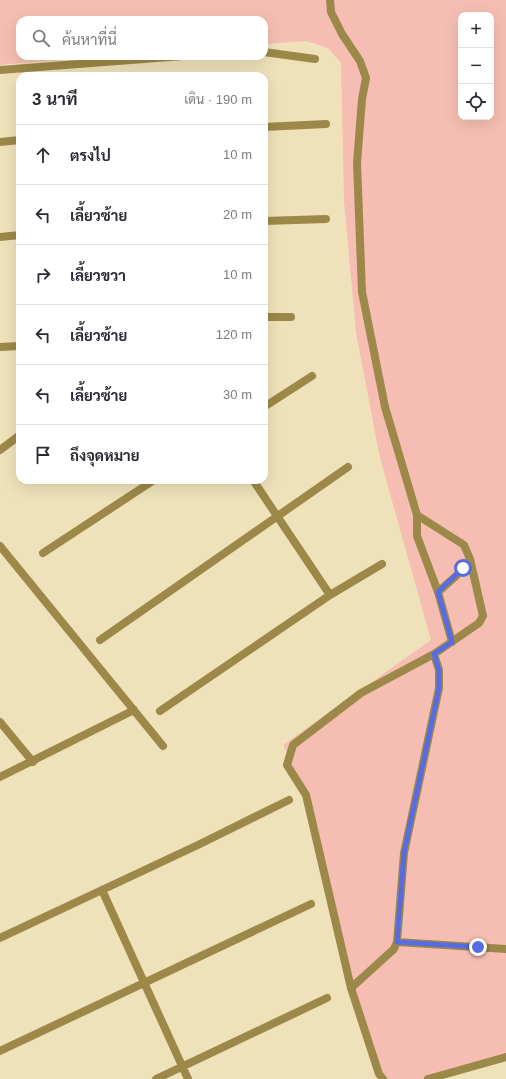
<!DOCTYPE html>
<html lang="th">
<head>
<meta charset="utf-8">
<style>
  body { margin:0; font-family:Arial,Sarabun,sans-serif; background:#f7f7f7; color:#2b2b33 }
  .controls { position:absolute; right:12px; top:12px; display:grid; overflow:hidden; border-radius:8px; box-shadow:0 4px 16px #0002 }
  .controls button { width:36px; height:36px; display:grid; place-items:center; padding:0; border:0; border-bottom:1px solid #e1e1e2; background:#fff; color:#2b2b33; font:20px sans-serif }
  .stop { position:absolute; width:12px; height:12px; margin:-9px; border:3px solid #586ce2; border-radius:50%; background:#fff }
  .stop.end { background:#586ce2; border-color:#fff; box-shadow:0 1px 4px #0008 }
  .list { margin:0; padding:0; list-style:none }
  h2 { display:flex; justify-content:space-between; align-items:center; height:52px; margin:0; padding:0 16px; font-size:17px }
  h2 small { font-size:13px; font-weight:400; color:#7c7c81 }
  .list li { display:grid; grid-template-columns:26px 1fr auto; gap:12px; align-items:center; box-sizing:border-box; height:60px; padding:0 16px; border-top:1px solid #e1e1e2 }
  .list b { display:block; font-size:15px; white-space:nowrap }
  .list em { font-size:13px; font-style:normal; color:#7c7c81 }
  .icon { flex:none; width:22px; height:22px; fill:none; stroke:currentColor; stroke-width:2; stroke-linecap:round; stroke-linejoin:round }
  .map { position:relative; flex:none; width:506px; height:1079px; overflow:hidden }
  .search { position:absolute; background:#fff; box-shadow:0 4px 16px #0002; left:16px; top:16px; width:252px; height:44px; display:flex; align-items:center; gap:10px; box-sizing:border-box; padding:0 14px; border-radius:12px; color:#7c7c81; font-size:15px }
  .panel { position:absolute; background:#fff; box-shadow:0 4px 16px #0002; left:16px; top:72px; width:252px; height:412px; border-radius:12px }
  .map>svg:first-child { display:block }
  .green { fill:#f6beb2; fill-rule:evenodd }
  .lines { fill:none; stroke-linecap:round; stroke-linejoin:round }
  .lane { stroke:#9c8848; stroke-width:8 }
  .street { stroke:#9c8848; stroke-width:8 }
  .route { stroke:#586ce2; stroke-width:5 }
</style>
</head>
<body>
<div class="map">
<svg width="506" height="1079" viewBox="0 0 506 1079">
  <rect width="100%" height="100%" fill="#efe2ba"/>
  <!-- green -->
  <path class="green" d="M0,0h506v1061l-82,18h-42l-38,-114 -38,-170 -23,-50 148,-105 -51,-182 -24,-125 -12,-132 -3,-138 -13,-15 -22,-7 -42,3v-24h-244v36h91l-111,9zM461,15h30v102h-30z"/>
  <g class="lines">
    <!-- lane -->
    <path class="lane" d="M330,0l1,12 11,22 18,27 6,17 -4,21 -5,64 5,129 23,115 32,108 47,30 6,14 13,57 -4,7 -45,31 -73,39 -68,52 -6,20 19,30 45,193 28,86 4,5
      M264,52l51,7
      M0,70l183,-14
      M417,515v21l21,56 14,50
      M438,592l18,-16 14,-17
      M397,942l109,7
      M351,988l43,-39 3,-7 7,-89 35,-165v-18l-5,-16
      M428,1079l78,-22"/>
    <!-- street -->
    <path class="street" d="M264,127l62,-3
      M0,142l20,-2
      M264,221l62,-2
      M0,237l20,-2
      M264,317h27
      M0,347l20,-1
      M264,407l48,-31
      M0,450l20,-15
      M253,480l77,115
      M0,546l163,200
      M43,553l111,-73
      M100,640l248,-173
      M160,711l170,-116 52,-31
      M0,722l33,40
      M0,777l134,-67
      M102,890l86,189
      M0,938l200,-94 89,-44
      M0,1051l311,-147
      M156,1079l171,-81"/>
  </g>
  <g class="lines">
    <!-- route -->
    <path class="route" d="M463,568l-25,24 14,50 -18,12 5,16v18l-35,165 -7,89 81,5"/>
  </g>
</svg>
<div class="controls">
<button>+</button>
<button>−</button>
<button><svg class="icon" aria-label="locate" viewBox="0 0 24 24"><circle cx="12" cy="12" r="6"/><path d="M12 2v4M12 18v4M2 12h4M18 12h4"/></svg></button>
</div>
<div class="stop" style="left:463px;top:568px"></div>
<div class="stop end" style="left:478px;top:947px"></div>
<div class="search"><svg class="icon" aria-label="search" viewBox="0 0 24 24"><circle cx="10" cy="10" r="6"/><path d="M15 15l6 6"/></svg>ค้นหาที่นี่</div>
<section class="panel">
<h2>3 นาที<small>เดิน · 190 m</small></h2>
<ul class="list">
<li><svg class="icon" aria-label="ahead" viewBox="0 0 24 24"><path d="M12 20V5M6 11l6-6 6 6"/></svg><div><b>ตรงไป</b></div><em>10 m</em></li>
<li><svg class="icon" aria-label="left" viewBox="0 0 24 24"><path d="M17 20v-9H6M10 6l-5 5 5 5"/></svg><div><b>เลี้ยวซ้าย</b></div><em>20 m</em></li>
<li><svg class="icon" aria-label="right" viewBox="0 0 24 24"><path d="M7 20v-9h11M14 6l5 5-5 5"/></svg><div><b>เลี้ยวขวา</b></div><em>10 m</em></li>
<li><svg class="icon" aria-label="left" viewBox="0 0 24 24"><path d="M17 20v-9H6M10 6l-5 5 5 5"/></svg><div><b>เลี้ยวซ้าย</b></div><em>120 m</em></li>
<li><svg class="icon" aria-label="left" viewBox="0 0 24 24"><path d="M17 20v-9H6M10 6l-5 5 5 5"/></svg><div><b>เลี้ยวซ้าย</b></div><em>30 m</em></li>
<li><svg class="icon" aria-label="arrive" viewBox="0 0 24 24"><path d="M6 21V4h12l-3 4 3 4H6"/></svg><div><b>ถึงจุดหมาย</b></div></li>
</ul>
</section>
</div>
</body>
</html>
